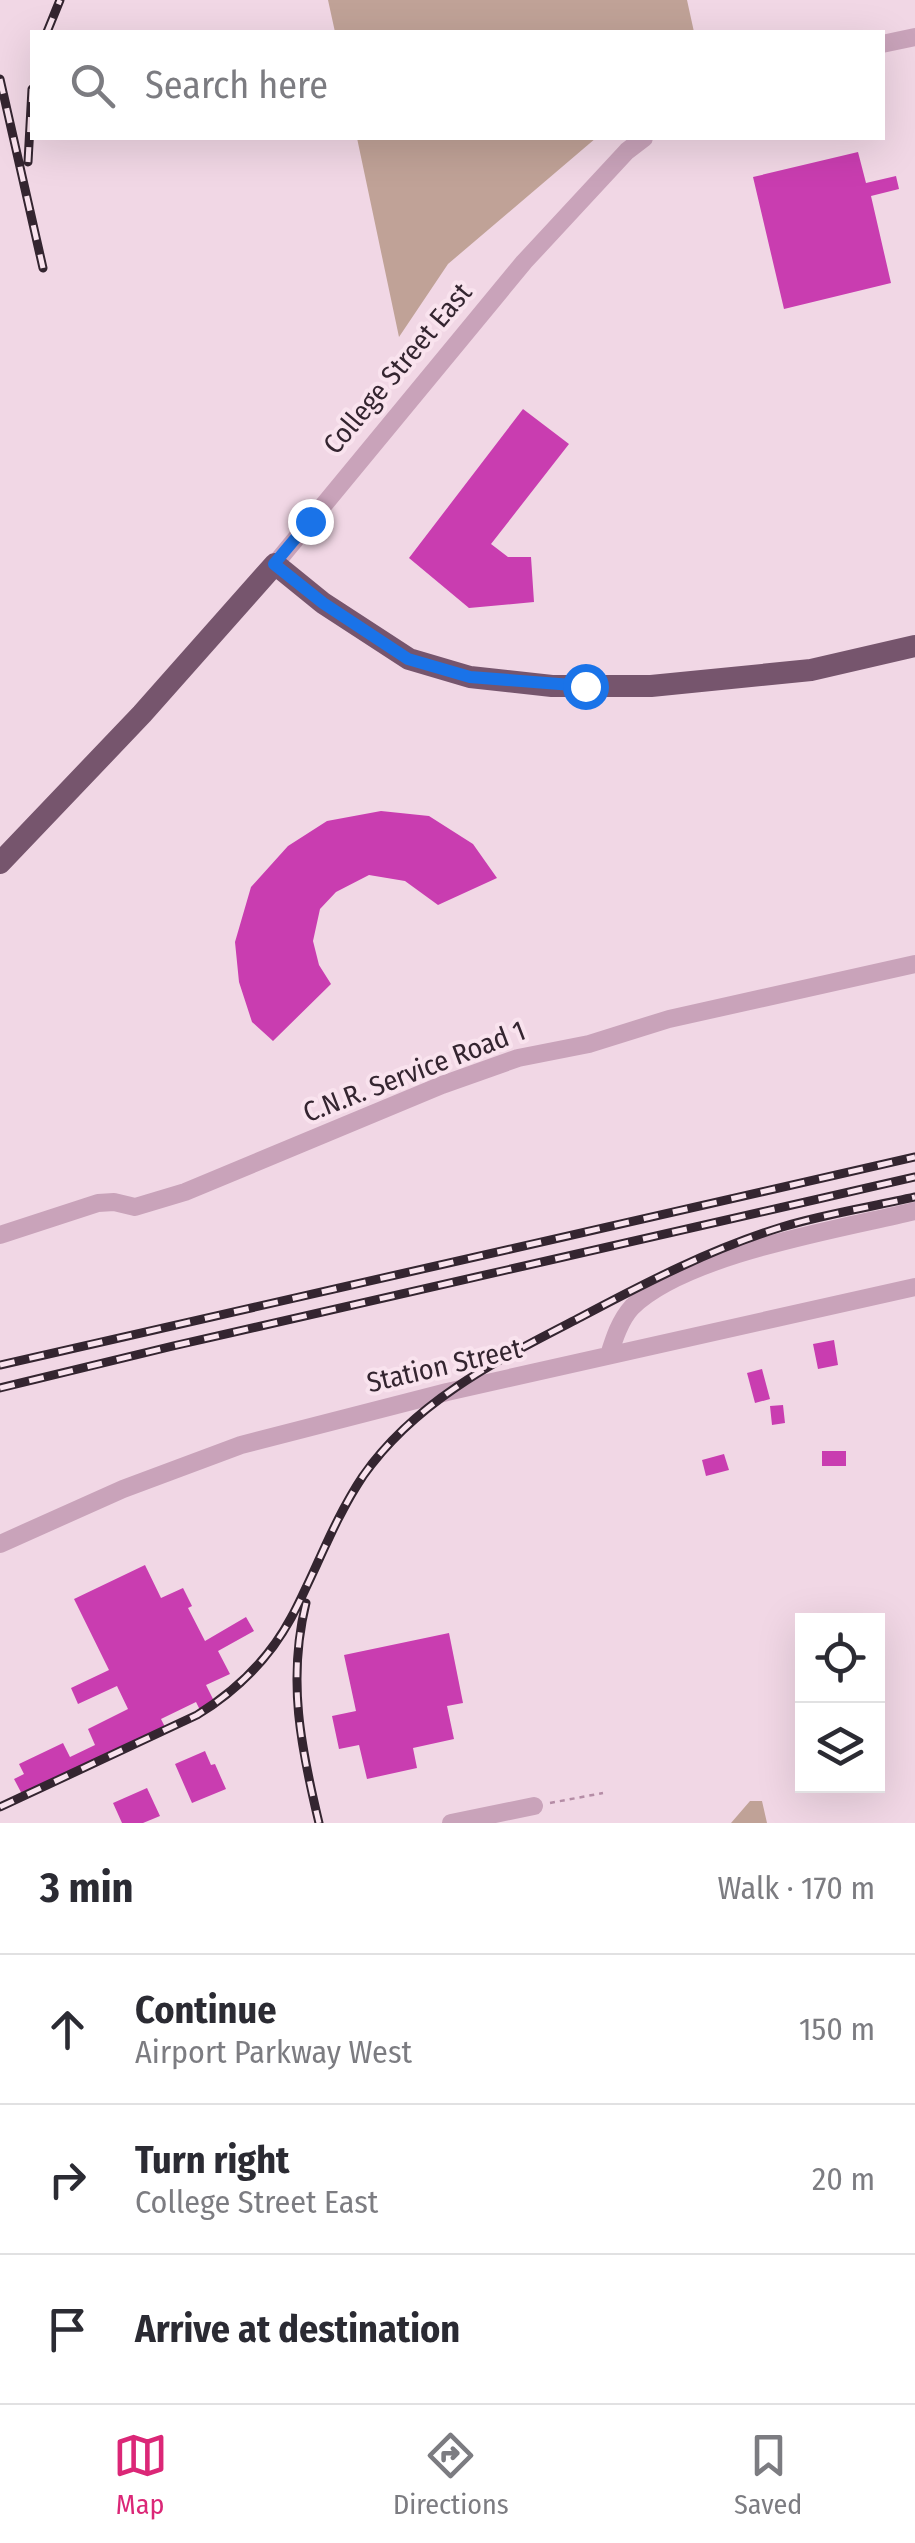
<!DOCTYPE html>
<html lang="en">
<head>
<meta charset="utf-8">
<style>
  body { margin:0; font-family:"Fira Sans Condensed",sans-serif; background:#f2f2f3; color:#2b2b33 }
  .controls { position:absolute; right:30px; bottom:30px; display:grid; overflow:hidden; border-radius:0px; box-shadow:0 10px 40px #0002 }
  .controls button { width:90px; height:90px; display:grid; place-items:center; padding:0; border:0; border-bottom:2px solid #e1e1e2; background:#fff; color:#2b2b33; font:50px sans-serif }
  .stop { position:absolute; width:30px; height:30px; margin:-22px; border:8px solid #1a73e8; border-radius:50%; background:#fff }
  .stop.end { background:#1a73e8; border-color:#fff; box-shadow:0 2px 10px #0008 }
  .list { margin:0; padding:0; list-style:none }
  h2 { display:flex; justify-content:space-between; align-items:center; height:130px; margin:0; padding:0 40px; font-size:42px }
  h2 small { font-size:32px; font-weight:400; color:#7c7c81 }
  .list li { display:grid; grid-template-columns:65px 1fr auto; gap:30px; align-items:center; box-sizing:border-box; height:150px; padding:0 40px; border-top:2px solid #e1e1e2 }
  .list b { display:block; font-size:38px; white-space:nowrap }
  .list p { margin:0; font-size:32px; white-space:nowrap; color:#7c7c81 }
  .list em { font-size:32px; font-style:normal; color:#7c7c81 }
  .icon { flex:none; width:55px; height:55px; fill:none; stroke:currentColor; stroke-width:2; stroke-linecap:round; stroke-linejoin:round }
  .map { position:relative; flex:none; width:915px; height:1823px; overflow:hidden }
  .search { position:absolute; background:#fff; box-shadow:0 10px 40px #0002; left:30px; right:30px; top:30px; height:110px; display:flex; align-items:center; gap:25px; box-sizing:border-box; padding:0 35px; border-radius:0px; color:#7c7c81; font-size:38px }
  .sheet { height:580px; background:#fff }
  nav { display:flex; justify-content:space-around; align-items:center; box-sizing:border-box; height:140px; border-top:2px solid #e1e1e2; background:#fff; font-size:28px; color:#7c7c81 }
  nav a { display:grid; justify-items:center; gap:5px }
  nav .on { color:#db2777 }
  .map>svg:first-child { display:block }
  .green { fill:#c0a297 }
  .building { fill:#c93db0 }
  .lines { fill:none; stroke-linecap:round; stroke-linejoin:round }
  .path { stroke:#b58da6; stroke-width:2.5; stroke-dasharray:5 5; stroke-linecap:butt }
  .minor { stroke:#c9a3ba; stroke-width:18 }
  .major { stroke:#76556d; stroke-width:22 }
  .rail-casing { stroke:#342530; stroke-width:9 }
  .rail { stroke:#f9e3ee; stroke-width:5; stroke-dasharray:15; stroke-linecap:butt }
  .route { stroke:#1a73e8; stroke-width:12 }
  .labels { text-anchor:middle; stroke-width:8; stroke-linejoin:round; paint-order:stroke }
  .street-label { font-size:28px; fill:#342530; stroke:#f9e3ee }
</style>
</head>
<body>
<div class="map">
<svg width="915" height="1823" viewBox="0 0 915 1823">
  <rect width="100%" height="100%" fill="#f1d7e5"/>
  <!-- green -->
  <path class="green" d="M328,0h359l7,32h-359z
    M357,138h239l-148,126 -49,73z
    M750,1801h12l5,22h-36z"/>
  <!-- building -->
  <path class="building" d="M858,152l8,31 30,-7 3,13 -28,7 20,87 -107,26 -31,-132z
    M523,409l46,35 -78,100 17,13h23l3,45 -65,6 -60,-50z
    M381,811l48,5 44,28 24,34 -59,27 -33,-24 -36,-6 -33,17 -16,17 -7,32 6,24 12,19 -58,57 -21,-19 -13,-40 -4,-40 16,-55 37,-41 39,-25z
    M834,1340l4,25 -20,4 -5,-25z
    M762,1369l8,30 -15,4 -8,-30z
    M783,1405l2,18 -13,2 -2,-19z
    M822,1451h24v15h-24z
    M724,1454l5,16 -23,6 -4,-16z
    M145,1565l16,33 22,-10 9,18 -4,2 17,33 41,-24 8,14 -36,20 12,23 -24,11 11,22 -15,7 -6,-12 -35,17 4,8 -142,69 -9,-17 10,-5 -5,-10 44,-21 7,14 25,-12 -7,-16 40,-20 -11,-23 -39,18 -7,-16 38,-18 -35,-71z
    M449,1633l14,70 -16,3 7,33 -41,9 4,20 -50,11 -8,-34 -20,4 -7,-33 24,-5 -12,-56z
    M205,1751l6,14 4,-1 11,25 -34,14 -17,-39z
    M147,1788l13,28 -17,7h-21l-9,-20z"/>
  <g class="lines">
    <!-- path -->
    <path class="path" d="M550,1803l53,-10"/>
    <!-- minor -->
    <path class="minor" d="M882,44l33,-7
      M275,564l249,-302 103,-111 17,-13
      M0,1235l98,-32 16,-1 21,5 50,-15 257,-107 76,-27 71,-14 80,-25 246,-55
      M609,1355c5,-16 11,-35 23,-48 54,-53 208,-78 283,-96
      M0,1544l123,-55 118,-44 206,-53 468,-105
      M451,1823l83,-17"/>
    <!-- major -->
    <path class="major" d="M0,863l142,-149 133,-150 48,39 86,56 61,18 82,9h99l160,-16 104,-24"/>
    <!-- rail casing -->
    <g class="rail-casing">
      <path id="rail" d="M47,32l13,-32
        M0,79l43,189
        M28,162l4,-73
        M0,1365l915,-208
        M0,1388l173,-42 742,-169
        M306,1603c-19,77 -5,145 13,220
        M0,1807l197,-92c39,-24 72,-56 94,-97 25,-47 42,-97 72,-142 54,-77 137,-117 218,-159 66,-35 130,-68 201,-90 43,-13 89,-20 133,-30"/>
    </g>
    <!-- rail -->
    <use href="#rail" class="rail"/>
  </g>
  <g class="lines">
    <!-- route -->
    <path class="route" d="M310,521l-36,43 49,39 85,56 62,18 115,9"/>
  </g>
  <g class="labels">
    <!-- street labels -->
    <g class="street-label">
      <text transform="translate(397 368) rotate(-50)" y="10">College Street East</text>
      <text transform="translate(414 1071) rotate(-21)" y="10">C.N.R. Service Road 1</text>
      <text transform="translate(444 1365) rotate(-13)" y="10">Station Street</text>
    </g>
  </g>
</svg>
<div class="controls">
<button><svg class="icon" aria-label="locate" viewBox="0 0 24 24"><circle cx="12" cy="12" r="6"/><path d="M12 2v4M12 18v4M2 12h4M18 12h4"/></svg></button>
<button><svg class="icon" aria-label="layers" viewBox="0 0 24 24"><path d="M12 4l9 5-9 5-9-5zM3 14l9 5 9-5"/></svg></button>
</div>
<div class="stop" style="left:585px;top:686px"></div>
<div class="stop end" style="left:310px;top:521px"></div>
<div class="search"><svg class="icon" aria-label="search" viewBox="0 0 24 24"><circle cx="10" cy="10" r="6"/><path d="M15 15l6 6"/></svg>Search here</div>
</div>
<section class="sheet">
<h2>3 min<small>Walk · 170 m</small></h2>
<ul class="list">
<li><svg class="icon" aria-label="ahead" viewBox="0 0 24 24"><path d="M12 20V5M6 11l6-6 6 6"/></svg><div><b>Continue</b><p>Airport Parkway West</p></div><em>150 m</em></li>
<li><svg class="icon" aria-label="right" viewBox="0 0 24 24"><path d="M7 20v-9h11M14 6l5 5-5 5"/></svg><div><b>Turn right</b><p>College Street East</p></div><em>20 m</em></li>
<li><svg class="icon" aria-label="arrive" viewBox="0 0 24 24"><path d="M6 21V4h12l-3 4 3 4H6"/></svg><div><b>Arrive at destination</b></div></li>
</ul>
</section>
<nav>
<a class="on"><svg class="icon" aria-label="map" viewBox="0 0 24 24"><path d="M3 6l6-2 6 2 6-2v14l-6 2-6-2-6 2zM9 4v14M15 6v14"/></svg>Map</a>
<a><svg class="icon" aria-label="directions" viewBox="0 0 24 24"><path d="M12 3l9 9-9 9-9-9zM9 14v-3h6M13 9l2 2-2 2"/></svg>Directions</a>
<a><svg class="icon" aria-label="saved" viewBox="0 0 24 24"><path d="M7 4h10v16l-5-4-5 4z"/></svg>Saved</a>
</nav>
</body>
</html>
